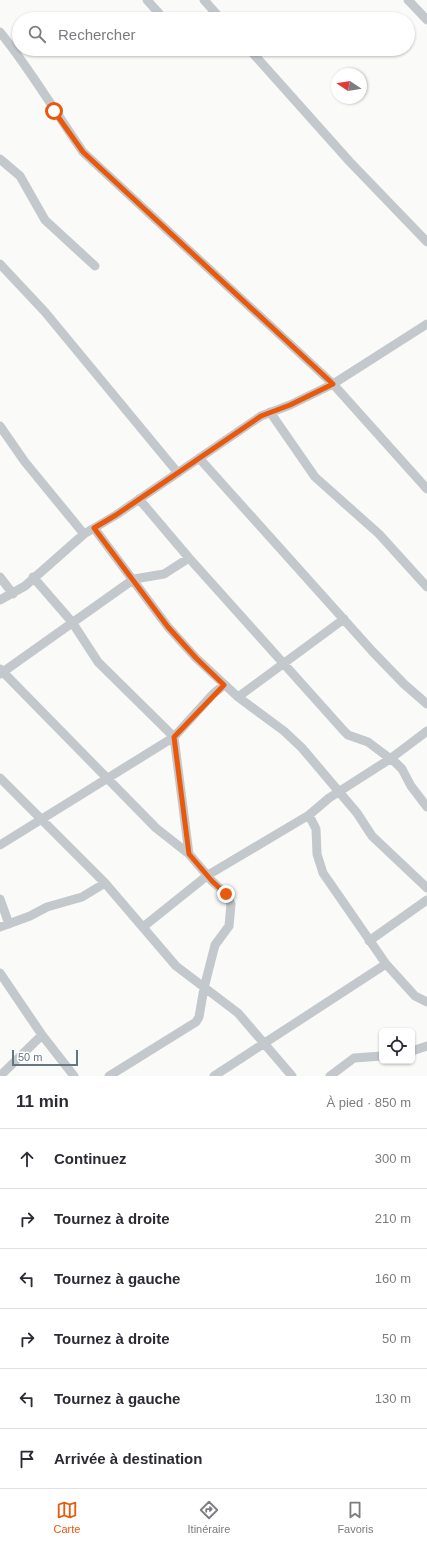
<!DOCTYPE html>
<html lang="fr">
<head>
<meta charset="utf-8">
<style>
  body { margin:0; font-family:Arial,sans-serif; background:#f2f2f3; color:#2b2b33 }
  .controls { position:absolute; right:12px; bottom:12px; display:grid; overflow:hidden; border-radius:6px; box-shadow:0 1px 3px #0004 }
  .controls button { width:36px; height:36px; display:grid; place-items:center; padding:0; border:0; border-bottom:1px solid #e1e1e2; background:#fff; color:#2b2b33; font:20px sans-serif }
  .compass { position:absolute; left:331px; top:68px; width:36px; height:36px; border-radius:50%; background:#fff; box-shadow:0 1px 3px #0004; rotate:282deg }
  .scale { position:absolute; left:12px; bottom:10px; width:66px; box-sizing:border-box; padding-left:4px; border:2px solid #657683; border-top:0; font-size:11px; line-height:14px; white-space:nowrap; color:#657683; -webkit-text-stroke:3px #fff; paint-order:stroke }
  .stop { position:absolute; width:12px; height:12px; margin:-9px; border:3px solid #ea580c; border-radius:50%; background:#fff }
  .stop.end { background:#ea580c; border-color:#fff; box-shadow:0 1px 4px #0008 }
  .list { margin:0; padding:0; list-style:none }
  h2 { display:flex; justify-content:space-between; align-items:center; height:52px; margin:0; padding:0 16px; font-size:17px }
  h2 small { font-size:13px; font-weight:400; color:#7c7c81 }
  .list li { display:grid; grid-template-columns:26px 1fr auto; gap:12px; align-items:center; box-sizing:border-box; height:60px; padding:0 16px; border-top:1px solid #e1e1e2 }
  .list b { display:block; font-size:15px; white-space:nowrap }
  .list em { font-size:13px; font-style:normal; color:#7c7c81 }
  .icon { flex:none; width:22px; height:22px; fill:none; stroke:currentColor; stroke-width:2; stroke-linecap:round; stroke-linejoin:round }
  .map { position:relative; flex:none; width:427px; height:1076px; overflow:hidden }
  .search { position:absolute; background:#fff; box-shadow:0 1px 3px #0004; left:12px; right:12px; top:12px; height:44px; display:flex; align-items:center; gap:10px; box-sizing:border-box; padding:0 14px; border-radius:22px; color:#7c7c81; font-size:15px }
  .sheet { height:412px; background:#fff }
  nav { display:flex; justify-content:space-around; align-items:center; box-sizing:border-box; height:56px; border-top:1px solid #e1e1e2; background:#fff; font-size:11px; color:#7c7c81 }
  nav a { display:grid; justify-items:center; gap:2px }
  nav .on { color:#ea580c }
  .map>svg:first-child { display:block }
  .lines { fill:none; stroke-linecap:round; stroke-linejoin:round }
  .minor { stroke:#c3c8cc; stroke-width:9 }
  .route { stroke:#ea580c; stroke-width:5 }
</style>
</head>
<body>
<div class="map">
<svg width="427" height="1076" viewBox="0 0 427 1076">
  <rect width="100%" height="100%" fill="#fafaf8"/>
  <g class="lines">
    <!-- minor -->
    <path class="minor" d="M147,0l17,19
      M204,0l17,19
      M408,0l19,20
      M0,32c31,38 55,80 83,120l250,232 94,105
      M249,49l101,113 77,80
      M0,159l20,17 25,44 50,46
      M0,264l45,48 133,161
      M270,412l45,65 64,57 48,53
      M0,426l25,36 59,72
      M199,458l174,194 31,32 23,20
      M139,499l50,59 155,173 4,4 20,7 28,21 6,6 9,17 16,21
      M94,528l74,99 28,31 42,39 46,34 18,17 55,65 15,23 55,52
      M0,577l13,17
      M0,600l25,-14 59,-52 32,-19 145,-99 29,-11 43,-21 94,-60
      M0,669l156,159 33,26
      M0,674l134,-95 30,-5 25,-16
      M238,697l106,-78
      M427,731l-37,28 -61,39 -20,17 7,14 1,25 6,19 63,91 29,32 12,6
      M0,778l105,105 71,83 62,47 54,63
      M0,845l174,-108 -76,-75 -26,-40 -39,-45
      M0,899l9,25
      M0,927l30,-11 17,-9 35,-10 23,-14
      M143,927l65,-52 101,-60
      M369,941l58,-41
      M0,973l42,62 32,41
      M412,1051l15,-5
      M0,1076l42,-41
      M109,1076l87,-54 3,-5 5,-29 11,-43 14,-19 2,-22 -5,-10 -14,-13 -23,-27 -15,-117 39,-43 11,-9
      M214,1076l172,-112
      M330,1076l24,-18 28,-2"/>
  </g>
  <g class="lines">
    <!-- route -->
    <path class="route" d="M54,111l29,41 250,232 -43,21 -29,11 -145,99 -22,13 74,99 28,31 28,27 -50,52 15,117 23,27 14,13"/>
  </g>
</svg>
<div class="controls">
<button><svg class="icon" aria-label="locate" viewBox="0 0 24 24"><circle cx="12" cy="12" r="6"/><path d="M12 2v4M12 18v4M2 12h4M18 12h4"/></svg></button>
</div>
<svg class="compass" viewBox="-18 -18 36 36"><path d="M0-13l5 13h-10z" fill="#e53935"/><path d="M0 13l5-13h-10z" fill="#7c7c81"/></svg>
<div class="scale">50 m</div>
<div class="stop" style="left:54px;top:111px"></div>
<div class="stop end" style="left:226px;top:894px"></div>
<div class="search"><svg class="icon" aria-label="search" viewBox="0 0 24 24"><circle cx="10" cy="10" r="6"/><path d="M15 15l6 6"/></svg>Rechercher</div>
</div>
<section class="sheet">
<h2>11 min<small>À pied · 850 m</small></h2>
<ul class="list">
<li><svg class="icon" aria-label="ahead" viewBox="0 0 24 24"><path d="M12 20V5M6 11l6-6 6 6"/></svg><div><b>Continuez</b></div><em>300 m</em></li>
<li><svg class="icon" aria-label="right" viewBox="0 0 24 24"><path d="M7 20v-9h11M14 6l5 5-5 5"/></svg><div><b>Tournez à droite</b></div><em>210 m</em></li>
<li><svg class="icon" aria-label="left" viewBox="0 0 24 24"><path d="M17 20v-9H6M10 6l-5 5 5 5"/></svg><div><b>Tournez à gauche</b></div><em>160 m</em></li>
<li><svg class="icon" aria-label="right" viewBox="0 0 24 24"><path d="M7 20v-9h11M14 6l5 5-5 5"/></svg><div><b>Tournez à droite</b></div><em>50 m</em></li>
<li><svg class="icon" aria-label="left" viewBox="0 0 24 24"><path d="M17 20v-9H6M10 6l-5 5 5 5"/></svg><div><b>Tournez à gauche</b></div><em>130 m</em></li>
<li><svg class="icon" aria-label="arrive" viewBox="0 0 24 24"><path d="M6 21V4h12l-3 4 3 4H6"/></svg><div><b>Arrivée à destination</b></div></li>
</ul>
</section>
<nav>
<a class="on"><svg class="icon" aria-label="map" viewBox="0 0 24 24"><path d="M3 6l6-2 6 2 6-2v14l-6 2-6-2-6 2zM9 4v14M15 6v14"/></svg>Carte</a>
<a><svg class="icon" aria-label="directions" viewBox="0 0 24 24"><path d="M12 3l9 9-9 9-9-9zM9 14v-3h6M13 9l2 2-2 2"/></svg>Itinéraire</a>
<a><svg class="icon" aria-label="saved" viewBox="0 0 24 24"><path d="M7 4h10v16l-5-4-5 4z"/></svg>Favoris</a>
</nav>
</body>
</html>
